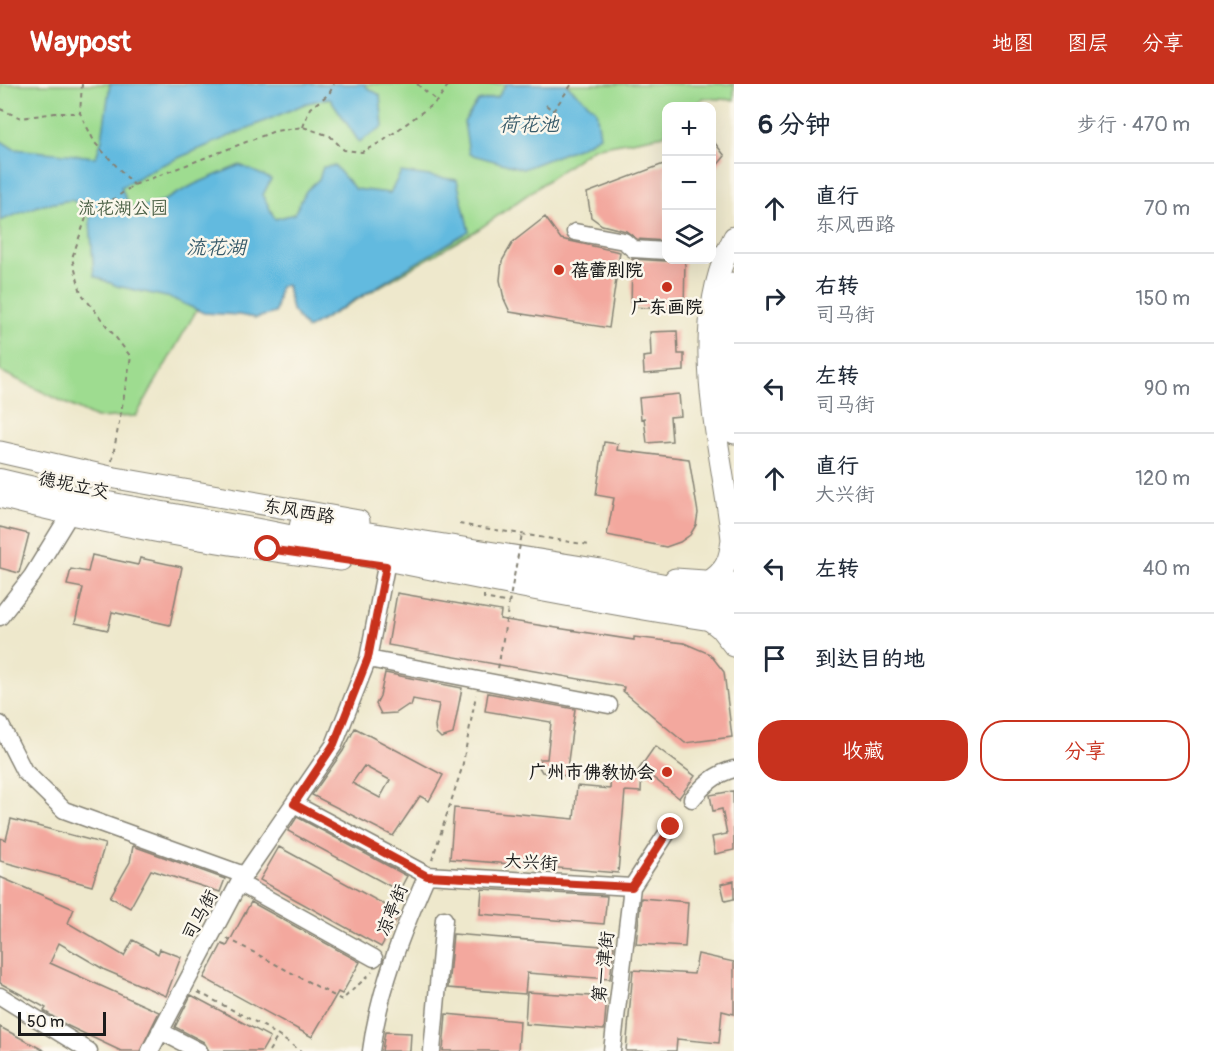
<!DOCTYPE html>
<html lang="zh">
<head>
<meta charset="utf-8">
<style>
  body { margin:0; font-family:Pangolin,"LXGW WenKai TC",sans-serif; background:#f6f6f7; color:#1f2937 }
  .controls { position:absolute; right:18px; top:18px; display:grid; overflow:hidden; border-radius:12px; box-shadow:0 6px 24px #0002 }
  .controls button { width:54px; height:54px; display:grid; place-items:center; padding:0; border:0; border-bottom:2px solid #e0e1e3; background:#fff; color:#1f2937; font:30px sans-serif }
  .scale { position:absolute; left:18px; bottom:15px; width:88px; box-sizing:border-box; padding-left:6px; border:3px solid #1c1c1c; border-top:0; font-size:16px; line-height:21px; white-space:nowrap; color:#1c1c1c; -webkit-text-stroke:4px #fbf7ec; paint-order:stroke }
  .stop { position:absolute; width:18px; height:18px; margin:-14px; border:4px solid #c8321e; border-radius:50%; background:#fff }
  .stop.end { background:#c8321e; border-color:#fff; box-shadow:0 2px 6px #0008 }
  .list { margin:0; padding:0; list-style:none }
  h2 { display:flex; justify-content:space-between; align-items:center; height:78px; margin:0; padding:0 24px; font-size:26px }
  h2 small { font-size:20px; font-weight:400; color:#747a83 }
  .list li { display:grid; grid-template-columns:39px 1fr auto; gap:18px; align-items:center; box-sizing:border-box; height:90px; padding:0 24px; border-top:2px solid #e0e1e3 }
  .list b { display:block; font-size:22px; white-space:nowrap }
  .list p { margin:0; font-size:20px; white-space:nowrap; color:#747a83 }
  .list em { font-size:20px; font-style:normal; color:#747a83 }
  .actions { display:flex; gap:12px; padding:18px 24px }
  .actions a { flex:1; padding:14px 0; border:2px solid #c8321e; border-radius:24px; text-align:center; font-size:21px; color:#c8321e }
  .actions .main { background:#c8321e; color:#fff }
  .icon { flex:none; width:33px; height:33px; fill:none; stroke:currentColor; stroke-width:2; stroke-linecap:round; stroke-linejoin:round }
  .map { position:relative; flex:none; width:734px; height:967px; overflow:hidden }
  header { display:flex; align-items:center; gap:36px; box-sizing:border-box; height:84px; padding:0 30px; background:#c8321e; color:#fff }
  header strong { font-size:28px }
  nav { display:flex; gap:33px; margin-inline-start:auto; font-size:21px }
  main { display:flex }
  aside { flex:1; background:#fff }
  .map>svg:first-child { display:block }
  .green { fill:#9edc90; stroke:#5d7c56; stroke-width:1.5 }
  .water { fill:#62badf; stroke:#3f6b7e; stroke-width:1.5 }
  .building { fill:#f3a89e; fill-rule:evenodd }
  .lines { fill:none; stroke-linecap:round; stroke-linejoin:round }
  .minor-casing { stroke:#858274; stroke-width:19 }
  .major-casing { stroke:#858274; stroke-width:23 }
  .highway-casing { stroke:#858274; stroke-width:28 }
  .path { stroke:#858274; stroke-width:2; stroke-dasharray:4.5 4.5; stroke-linecap:butt }
  .minor { stroke:#fff; stroke-width:16 }
  .major { stroke:#fff; stroke-width:21 }
  .highway { stroke:#fff; stroke-width:26 }
  .path-bridge { stroke:#858274; stroke-width:2; stroke-dasharray:4.5 4.5; stroke-linecap:butt }
  .route { stroke:#c8321e; stroke-width:8 }
  .poi-dot { fill:#c8321e; stroke:#fbf7ec; stroke-width:2 }
  .labels { text-anchor:middle; stroke-width:5; stroke-linejoin:round; paint-order:stroke }
  .park-label { font-size:18px; fill:#4a5f45; stroke:#fbf7ec }
  .poi-label { font-size:18px; font-weight:bold; fill:#1c1c1c; stroke:#fbf7ec; text-anchor:start }
  .street-label { font-size:18px; fill:#1c1c1c; stroke:#fbf7ec }
  .water-label { font-size:20px; font-style:italic; fill:#385b6a; stroke:#fbf7ec }
</style>
</head>
<body>
<header>
<strong>Waypost</strong>
<nav><a>地图</a><a>图层</a><a>分享</a></nav>
</header>
<main>
<div class="map">
<svg width="734" height="967" viewBox="0 0 734 967">
  <rect width="100%" height="100%" fill="#fbf7ec"/>
  <filter id="ink" filterUnits="userSpaceOnUse"><feTurbulence type="fractalNoise" baseFrequency=".0167" numOctaves="2"/><feDisplacementMap in="SourceGraphic" scale="12" xChannelSelector="R" yChannelSelector="G"/><feConvolveMatrix kernelMatrix="1 2 1 2 8 2 1 2 1" color-interpolation-filters="sRGB"/></filter>
  <filter id="wash" filterUnits="userSpaceOnUse"><feTurbulence type="fractalNoise" baseFrequency=".008" numOctaves="4" result="noise"/><feDisplacementMap in="SourceGraphic" scale="24" xChannelSelector="R" yChannelSelector="G"/><feGaussianBlur stdDeviation="1.35" result="paint"/><feColorMatrix in="noise" values="0 0 0 0 0 0 0 0 0 0 0 0 0 0 0 0 0 1.4 0 .05"/><feComposite in="paint" operator="in"/></filter>
  <g filter="url(#wash)">
    <rect width="100%" height="100%" fill="#eee8cc"/>
    <!-- green -->
    <path class="green" d="M0,0h734v16l-31,-2 -9,8h-28v26l-2,3 -71,13 -114,81 -172,100 -15,-19 -5,-25 -7,1 -5,27 -19,5 -57,-12 -63,110 -40,2 -96,-47z"/>
    <!-- water -->
    <path class="water" d="M110,0h255l1,3 14,8 3,32 -24,15 -29,-44 -23,5 -152,65 -34,19 9,22 29,-6 36,-19 45,-19 31,14 -8,16 12,24 19,-5 12,-23 13,-12 4,-12 12,-1 20,23 35,4 11,-21 56,8 12,51 -162,98 -15,-19 -5,-25 -7,1 -5,27 -19,5 -17,-3 -35,-2 -33,-15 -54,-12 -23,-10 -5,-69 -18,-7 -33,6 -38,15v-81l14,9 82,8 6,-18z
      M506,0h60l30,26 4,26 -20,11 -57,22 -54,-15 -5,-32 14,-21 20,-4z"/>
    <g id="blocks">
      <!-- building -->
      <path class="building" d="M711,54l14,18 -14,17z
        M666,79v78l-29,-2 -11,-8 -24,-6 -11,-8 -4,-24z
        M545,133l16,22 59,13 -11,76 -99,-16 -6,-13 -4,-19 2,-19 11,-19z
        M632,175l33,2 20,-1 -1,50 -53,-3z
        M677,247l1,23h6v17l-40,3 -1,-17 8,-1 -1,-24z
        M679,310l2,22 -11,1 2,24 -25,2 -3,-25 -3,1 -2,-21z
        M604,358l14,2 -1,6 72,9 9,54 -2,12 -6,10 -10,7 -14,5 -59,-12 7,-37 -18,-3z
        M0,443l29,7 -10,39 -19,-5z
        M92,471l46,10 2,-7 42,9 -12,58 -58,-13 -4,18 -33,-7 8,-35 -16,-3 4,-16 17,3z
        M397,509l104,18 -1,8 134,21v-3l50,6 26,11 14,18 8,65 -47,6 -62,-52 1,-4 -236,-42z
        M385,589l77,15 -9,46 -12,4 -5,-5 -1,-7 4,-22 -26,-5 -2,7 -3,-1 -12,8 -15,1 -5,-10 4,-8z
        M488,609l87,16 -9,67 -24,-4 -3,-5 1,-8h7l4,-37 -66,-11z
        M355,644l88,47 -14,26 -9,-5 -27,40 -81,-41 31,-44zM364,682l26,14 -10,18 -28,-15z
        M655,662l40,30 -16,22 -37,-29 -1,23 -16,-1 -7,82 -168,-14 4,-51 120,11 3,-33 33,3 1,-16 24,2z
        M733,707l1,59 -19,4 -3,-17 15,-3 -5,-25 -9,2 -3,-16z
        M297,733l110,59 -8,15 -111,-60z
        M11,735l94,25 -13,42 -92,-25v-23l6,2z
        M133,762l92,33 -5,13 -69,-22 -21,38 -20,-11 20,-35z
        M279,763l121,66 -19,34 -121,-67z
        M0,793l74,32 -6,14 56,33 9,-16 25,14 2,-5 21,8 -15,39 -61,-26 -46,-27 -9,20 109,49 -19,39h-19l-55,-26 -22,-14 2,-3 -46,-25z
        M734,797v18l-9,2 -4,-17z
        M482,805l125,7 -3,28 -124,-10z
        M641,814l47,4 -3,45 -49,-3z
        M251,818l109,60 -18,32 -4,-2 -26,45 -108,-59 18,-34 5,2z
        M453,850l161,13 -4,32 -83,-6 -2,21 -77,-6z
        M698,870l36,8v52l-12,-3 -3,32 -42,-4 -1,12h-50l7,-81 61,4z
        M527,908l80,5 -3,33 -79,-6z
        M191,911l79,42 -8,14h-53l-5,-9 -29,-15z
        M446,930l74,7 -2,30h-75z
        M0,943l45,24h-45z
        M385,948l26,1 -1,18h-28z"/>
    </g>
  </g>
  <g filter="url(#ink)">
    <use href="#blocks" fill-opacity="0" stroke="#858274" stroke-width="1.5"/>
    <g class="lines">
      <!-- minor casing -->
      <g class="minor-casing">
        <path id="minor" d="M575,148l49,9 9,8 33,2
          M712,170l12,1
          M0,533l32,-41 38,-62
          M368,575l241,46
          M0,640l24,47 40,39 180,65
          M692,715c12,-14 23,-25 42,-30
          M294,720l133,71 205,12
          M239,799l135,75
          M0,912l89,55
          M160,947l39,20
          M150,967l89,-168 95,-138 34,-86 18,-93
          M371,967c8,-61 31,-119 56,-176
          M432,967l12,-132
          M612,967l20,-164 39,-60"/>
      </g>
      <!-- major casing -->
      <g class="major-casing">
        <path id="major" d="M734,199c-15,52 -7,98 0,150
          M0,368l110,25 249,44
          M0,413c112,29 227,48 341,63
          M675,495l59,4
          M708,498c18,-11 22,-22 24,-43 -11,-98 -47,-209 2,-302
          M706,533l14,11 14,18"/>
      </g>
      <!-- highway casing -->
      <g class="highway-casing">
        <path id="highway" d="M0,398c85,21 172,34 258,50 158,31 316,65 476,89
          M303,441l295,47 50,12 86,16"/>
      </g>
      <!-- path -->
      <path class="path" d="M82,0l-2,29 15,30 39,42
        M417,0l20,17
        M546,21l12,10
        M0,25l21,9 34,-5h25
        M553,27l19,-27
        M303,43l7,-19 19,-14 5,-10
        M112,377l19,-104 -50,-64 -9,-35 14,-40 48,-33 141,-54 28,-4 27,9 14,14 18,2 21,-11 54,-40 12,-17
        M459,440l130,21
        M484,511v3l25,5 -11,66
        M432,776l30,-92 14,-73
        M227,854l115,62 30,-28
        M198,908l67,35 36,24
        M269,967l9,-15"/>
      <!-- minor -->
      <use href="#minor" class="minor"/>
      <!-- major -->
      <use href="#major" class="major"/>
      <!-- highway -->
      <use href="#highway" class="highway"/>
      <!-- path-bridge -->
      <path class="path-bridge" d="M509,519l13,-69"/>
    </g>
  </g>
  <g class="lines" filter="url(#ink)">
    <!-- route -->
    <path class="route" d="M268,465l118,17 -18,92 -34,86 -40,60 133,72 205,11 39,-60"/>
  </g>
  <!-- markers -->
  <g class="poi-dot">
    <circle cx="559" cy="186" r="6"/>
    <circle cx="667" cy="203" r="6"/>
    <circle cx="667" cy="688" r="6"/>
  </g>
  <g class="labels">
    <!-- park labels -->
    <g class="park-label">
      <text x="123" y="130">流花湖公园</text>
    </g>
    <!-- poi labels -->
    <g class="poi-label">
      <text x="571" y="192">蓓蕾剧院</text>
      <text x="667" y="229" text-anchor="middle">广东画院</text>
      <text x="655" y="694" text-anchor="end">广州市佛教协会</text>
    </g>
    <!-- street labels -->
    <g class="street-label">
      <text transform="translate(74 401) rotate(12)" y="6">德坭立交</text>
      <text transform="translate(299 427) rotate(10)" y="6">东风西路</text>
      <text transform="translate(531 778) rotate(3)" y="6">大兴街</text>
      <text transform="translate(392 826) rotate(-68)" y="6">凉亭街</text>
      <text transform="translate(200 831) rotate(-62)" y="6">司马街</text>
      <text transform="translate(603 883) rotate(-83)" y="6">第一津街</text>
    </g>
    <!-- water labels -->
    <g class="water-label">
      <text x="529" y="47">荷花池</text>
      <text x="216" y="170">流花湖</text>
    </g>
  </g>
</svg>
<div class="controls">
<button>+</button>
<button>−</button>
<button><svg class="icon" aria-label="layers" viewBox="0 0 24 24"><path d="M12 4l9 5-9 5-9-5zM3 14l9 5 9-5"/></svg></button>
</div>
<div class="scale">50 m</div>
<div class="stop" style="left:268px;top:465px"></div>
<div class="stop end" style="left:671px;top:743px"></div>
</div>
<aside>
<h2>6 分钟<small>步行 · 470 m</small></h2>
<ul class="list">
<li><svg class="icon" aria-label="ahead" viewBox="0 0 24 24"><path d="M12 20V5M6 11l6-6 6 6"/></svg><div><b>直行</b><p>东风西路</p></div><em>70 m</em></li>
<li><svg class="icon" aria-label="right" viewBox="0 0 24 24"><path d="M7 20v-9h11M14 6l5 5-5 5"/></svg><div><b>右转</b><p>司马街</p></div><em>150 m</em></li>
<li><svg class="icon" aria-label="left" viewBox="0 0 24 24"><path d="M17 20v-9H6M10 6l-5 5 5 5"/></svg><div><b>左转</b><p>司马街</p></div><em>90 m</em></li>
<li><svg class="icon" aria-label="ahead" viewBox="0 0 24 24"><path d="M12 20V5M6 11l6-6 6 6"/></svg><div><b>直行</b><p>大兴街</p></div><em>120 m</em></li>
<li><svg class="icon" aria-label="left" viewBox="0 0 24 24"><path d="M17 20v-9H6M10 6l-5 5 5 5"/></svg><div><b>左转</b></div><em>40 m</em></li>
<li><svg class="icon" aria-label="arrive" viewBox="0 0 24 24"><path d="M6 21V4h12l-3 4 3 4H6"/></svg><div><b>到达目的地</b></div></li>
</ul>
<div class="actions"><a class="main">收藏</a><a>分享</a></div>
</aside>
</main>
</body>
</html>
